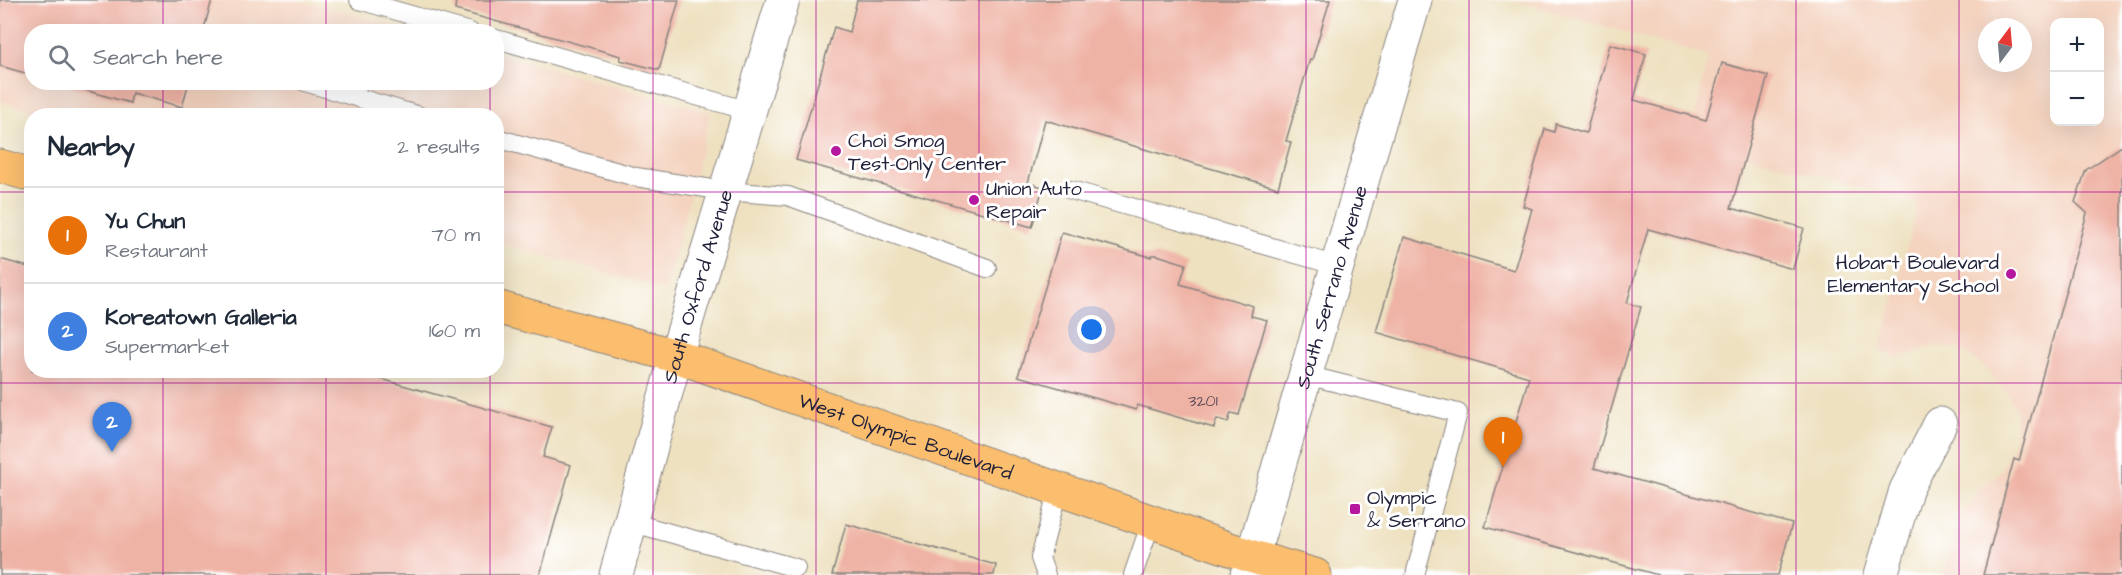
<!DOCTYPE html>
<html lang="en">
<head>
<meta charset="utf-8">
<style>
  body { margin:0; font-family:"Architects Daughter",sans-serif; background:#f6f6f7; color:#1f2937 }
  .controls { position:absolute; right:18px; top:18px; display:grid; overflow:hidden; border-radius:12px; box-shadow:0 6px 24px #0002 }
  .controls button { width:54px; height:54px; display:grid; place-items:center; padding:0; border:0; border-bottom:2px solid #e0e1e3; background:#fff; color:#1f2937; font:30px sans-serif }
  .compass { position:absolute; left:1978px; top:18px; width:54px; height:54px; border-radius:50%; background:#fff; box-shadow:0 6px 24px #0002; rotate:16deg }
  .you { position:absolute; left:1092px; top:330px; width:21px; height:21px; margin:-15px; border:4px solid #fff; border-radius:50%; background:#1a73e8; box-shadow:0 0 0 9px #1a73e833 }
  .badge { display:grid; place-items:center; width:39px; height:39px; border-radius:50%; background:#0b8043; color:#fff; font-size:20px; font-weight:700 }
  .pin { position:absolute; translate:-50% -50px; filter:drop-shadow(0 2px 3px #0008) }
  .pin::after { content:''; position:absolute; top:32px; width:21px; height:18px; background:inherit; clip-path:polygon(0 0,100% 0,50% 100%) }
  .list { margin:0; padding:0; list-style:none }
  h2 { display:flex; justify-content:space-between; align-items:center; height:78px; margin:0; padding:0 24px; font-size:26px }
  h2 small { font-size:20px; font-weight:400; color:#747a83 }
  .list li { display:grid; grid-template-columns:39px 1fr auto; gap:18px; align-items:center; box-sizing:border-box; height:96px; padding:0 24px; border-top:2px solid #e0e1e3 }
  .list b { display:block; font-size:22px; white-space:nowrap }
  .list p { margin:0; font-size:20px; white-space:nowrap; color:#747a83 }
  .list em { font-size:20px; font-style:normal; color:#747a83 }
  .icon { flex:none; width:33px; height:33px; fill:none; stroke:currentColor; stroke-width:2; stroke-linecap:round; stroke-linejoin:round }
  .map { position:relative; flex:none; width:2122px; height:575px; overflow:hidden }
  .search { position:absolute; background:#fff; box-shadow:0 6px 24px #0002; left:24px; top:24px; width:480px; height:66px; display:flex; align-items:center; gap:15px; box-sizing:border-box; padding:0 21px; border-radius:24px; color:#747a83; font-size:22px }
  .panel { position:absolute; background:#fff; box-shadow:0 6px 24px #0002; left:24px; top:108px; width:480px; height:270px; border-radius:24px }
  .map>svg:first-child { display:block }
  .built { fill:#f4d3bf; fill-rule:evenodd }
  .building { fill:#efb3a5 }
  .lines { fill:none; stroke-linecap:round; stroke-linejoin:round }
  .service-casing { stroke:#88827e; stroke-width:20 }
  .minor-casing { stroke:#88827e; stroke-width:35 }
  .primary-casing { stroke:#88827e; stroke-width:35 }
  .service { stroke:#fff; stroke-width:18 }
  .minor { stroke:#fff; stroke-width:33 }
  .primary { stroke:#fbbe6e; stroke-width:33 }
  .grid { fill:none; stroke:#b5179e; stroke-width:1.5; stroke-opacity:0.55 }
  .poi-dot { fill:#b5179e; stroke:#fff; stroke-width:2 }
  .labels { text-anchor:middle; stroke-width:6; stroke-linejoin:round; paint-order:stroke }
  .number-label { font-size:16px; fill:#554656 }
  .poi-label { font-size:20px; fill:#22223b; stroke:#fff; text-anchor:start }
  .street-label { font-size:20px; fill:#22223b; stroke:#fff }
</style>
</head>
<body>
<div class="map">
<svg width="2122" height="575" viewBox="0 0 2122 575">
  <rect width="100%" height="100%" fill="#fff"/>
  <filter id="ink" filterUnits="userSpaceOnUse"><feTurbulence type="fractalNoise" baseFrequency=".0167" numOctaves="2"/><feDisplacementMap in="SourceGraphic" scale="12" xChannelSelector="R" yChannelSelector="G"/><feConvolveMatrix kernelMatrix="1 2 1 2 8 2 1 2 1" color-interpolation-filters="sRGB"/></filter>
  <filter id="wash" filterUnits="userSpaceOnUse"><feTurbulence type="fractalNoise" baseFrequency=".008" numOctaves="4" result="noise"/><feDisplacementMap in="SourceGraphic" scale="24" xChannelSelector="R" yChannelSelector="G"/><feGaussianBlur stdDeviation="1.35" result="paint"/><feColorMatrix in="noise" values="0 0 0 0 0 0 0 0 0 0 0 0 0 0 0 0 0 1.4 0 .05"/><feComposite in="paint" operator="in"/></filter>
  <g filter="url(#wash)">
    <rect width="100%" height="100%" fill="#eee1c0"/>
    <!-- built -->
    <path class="built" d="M0,0h298l116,31 -382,1v50h464l1,-28 214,58 -45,178 -169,-48 -1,-126h-446l-50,-15z
      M1513,0h609v575h-179l14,-51 20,-34 23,-18 14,-29 2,-33 -7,-14 -22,-27 -28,-20 -25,-3 -35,11 -19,-5 38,-149 -228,-63 18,-84zM2054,22h46v100h-46zM1987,27h36v36h-36z"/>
    <g id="blocks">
      <!-- building -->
      <path class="building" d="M0,0h212l-9,32h-171v43l-32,-9z
        M456,0h223l-20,70 -39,-10 1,-4 -166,-46z
        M857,0h473l-18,60 -2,-1 -24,82 5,1 -13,46 -233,-68 -17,63 15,4 -11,40 -236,-67 38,-133 15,5z
        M1610,44l36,10 -12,46 72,20 16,-57 46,13 -37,132 73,20 -11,41 -145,-40 -21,74 14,4 -47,161 198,56 -14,51h-120l-173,-48 44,-150 -153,-45 28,-95 110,33 18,-61 -9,-3 22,-77 9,3 2,-8 30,9z
        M57,82h132l-7,25 -50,-14 -2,10z
        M2122,146v429h-139l31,-116 5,2 68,-248 -12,-11 11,-32z
        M1062,232l89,25 1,-2h5l29,9 -6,20 73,22 -2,10 16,4 -28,95 -8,-2 -3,9 -11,-3 -3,9 -77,-23 -1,5 -118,-34z
        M0,259l32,9v102h317l203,57 -9,30 28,8 -31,110h-540z
        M846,524l150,41 -2,10h-162z"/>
    </g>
  </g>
  <g filter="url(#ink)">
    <use href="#blocks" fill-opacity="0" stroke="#88827e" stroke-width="1.5"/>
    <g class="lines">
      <!-- service casing -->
      <g class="service-casing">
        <path id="service" d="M359,0l111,32
          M496,39l253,72
          M305,82l115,34
          M496,138l140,39 89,14 63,5 199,72
          M1071,190l267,76
          M1306,375l152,38 -43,162
          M630,522l166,46
          M1046,575l-6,-17 18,-68
          M1133,575l18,-53"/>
      </g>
      <!-- minor casing -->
      <g class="minor-casing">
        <g id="minor">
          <path id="s1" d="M616,575l60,-219 107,-356"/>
          <path id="s2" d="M1247,575l168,-575"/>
          <path d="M1881,575l25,-85 34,-66"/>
        </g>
      </g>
      <!-- primary casing -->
      <g class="primary-casing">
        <g id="primary">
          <path d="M0,166l32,9"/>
          <path id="s3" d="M496,307l180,49 577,201 62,18"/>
        </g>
      </g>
      <!-- service -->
      <use href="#service" class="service"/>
      <!-- minor -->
      <use href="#minor" class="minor"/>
      <!-- primary -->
      <use href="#primary" class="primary"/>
    </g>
  </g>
  <!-- grid -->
  <path class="grid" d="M163,0v32M326,0v32M490,0v32M653,0v575M816,0v575M979,0v575M1143,0v575M1306,0v575M1469,0v575M1632,0v575M1796,0v575M1959,0v575M163,82v34M326,82v34M490,82v34M0,192h32M496,192h1626M163,370v205M326,370v205M490,370v205M0,383h2122"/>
  <!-- markers -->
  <g class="poi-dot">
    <circle cx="836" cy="151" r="6"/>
    <circle cx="974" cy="200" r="6"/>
    <circle cx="2011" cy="274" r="6"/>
    <rect x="1349" y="503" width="12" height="12" rx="3"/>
  </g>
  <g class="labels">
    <!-- number labels -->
    <g class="number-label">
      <text x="1203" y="406">3201</text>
    </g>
    <!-- poi labels -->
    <g class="poi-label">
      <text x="848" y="147">Choi Smog<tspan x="848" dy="23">Test-Only Center</tspan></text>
      <text x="986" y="195">Union Auto<tspan x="986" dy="23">Repair</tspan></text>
      <text x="1999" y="269" text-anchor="end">Hobart Boulevard<tspan x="1999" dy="23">Elementary School</tspan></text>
      <text x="1367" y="504">Olympic<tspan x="1367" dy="23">&amp; Serrano</tspan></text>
    </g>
    <!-- street labels -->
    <g class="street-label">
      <text dy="7" stroke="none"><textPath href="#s1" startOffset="300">South Oxford Avenue</textPath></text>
      <text dy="7" stroke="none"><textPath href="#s2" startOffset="300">South Serrano Avenue</textPath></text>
      <text dy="7" stroke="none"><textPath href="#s3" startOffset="430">West Olympic Boulevard</textPath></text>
    </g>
  </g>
</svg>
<div class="controls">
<button>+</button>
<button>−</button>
</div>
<svg class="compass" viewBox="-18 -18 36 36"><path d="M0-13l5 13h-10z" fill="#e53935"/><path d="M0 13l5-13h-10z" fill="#747a83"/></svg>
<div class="you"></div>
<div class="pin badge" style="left:1503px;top:467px;background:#e8710a">1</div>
<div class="pin badge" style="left:112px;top:452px;background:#3f7fe0">2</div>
<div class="search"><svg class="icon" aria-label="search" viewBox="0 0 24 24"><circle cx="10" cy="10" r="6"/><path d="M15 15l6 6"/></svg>Search here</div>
<section class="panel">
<h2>Nearby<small>2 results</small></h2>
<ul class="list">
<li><span class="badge" style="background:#e8710a">1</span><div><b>Yu Chun</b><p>Restaurant</p></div><em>70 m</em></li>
<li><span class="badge" style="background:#3f7fe0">2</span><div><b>Koreatown Galleria</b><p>Supermarket</p></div><em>160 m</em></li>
</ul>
</section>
</div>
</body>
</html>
